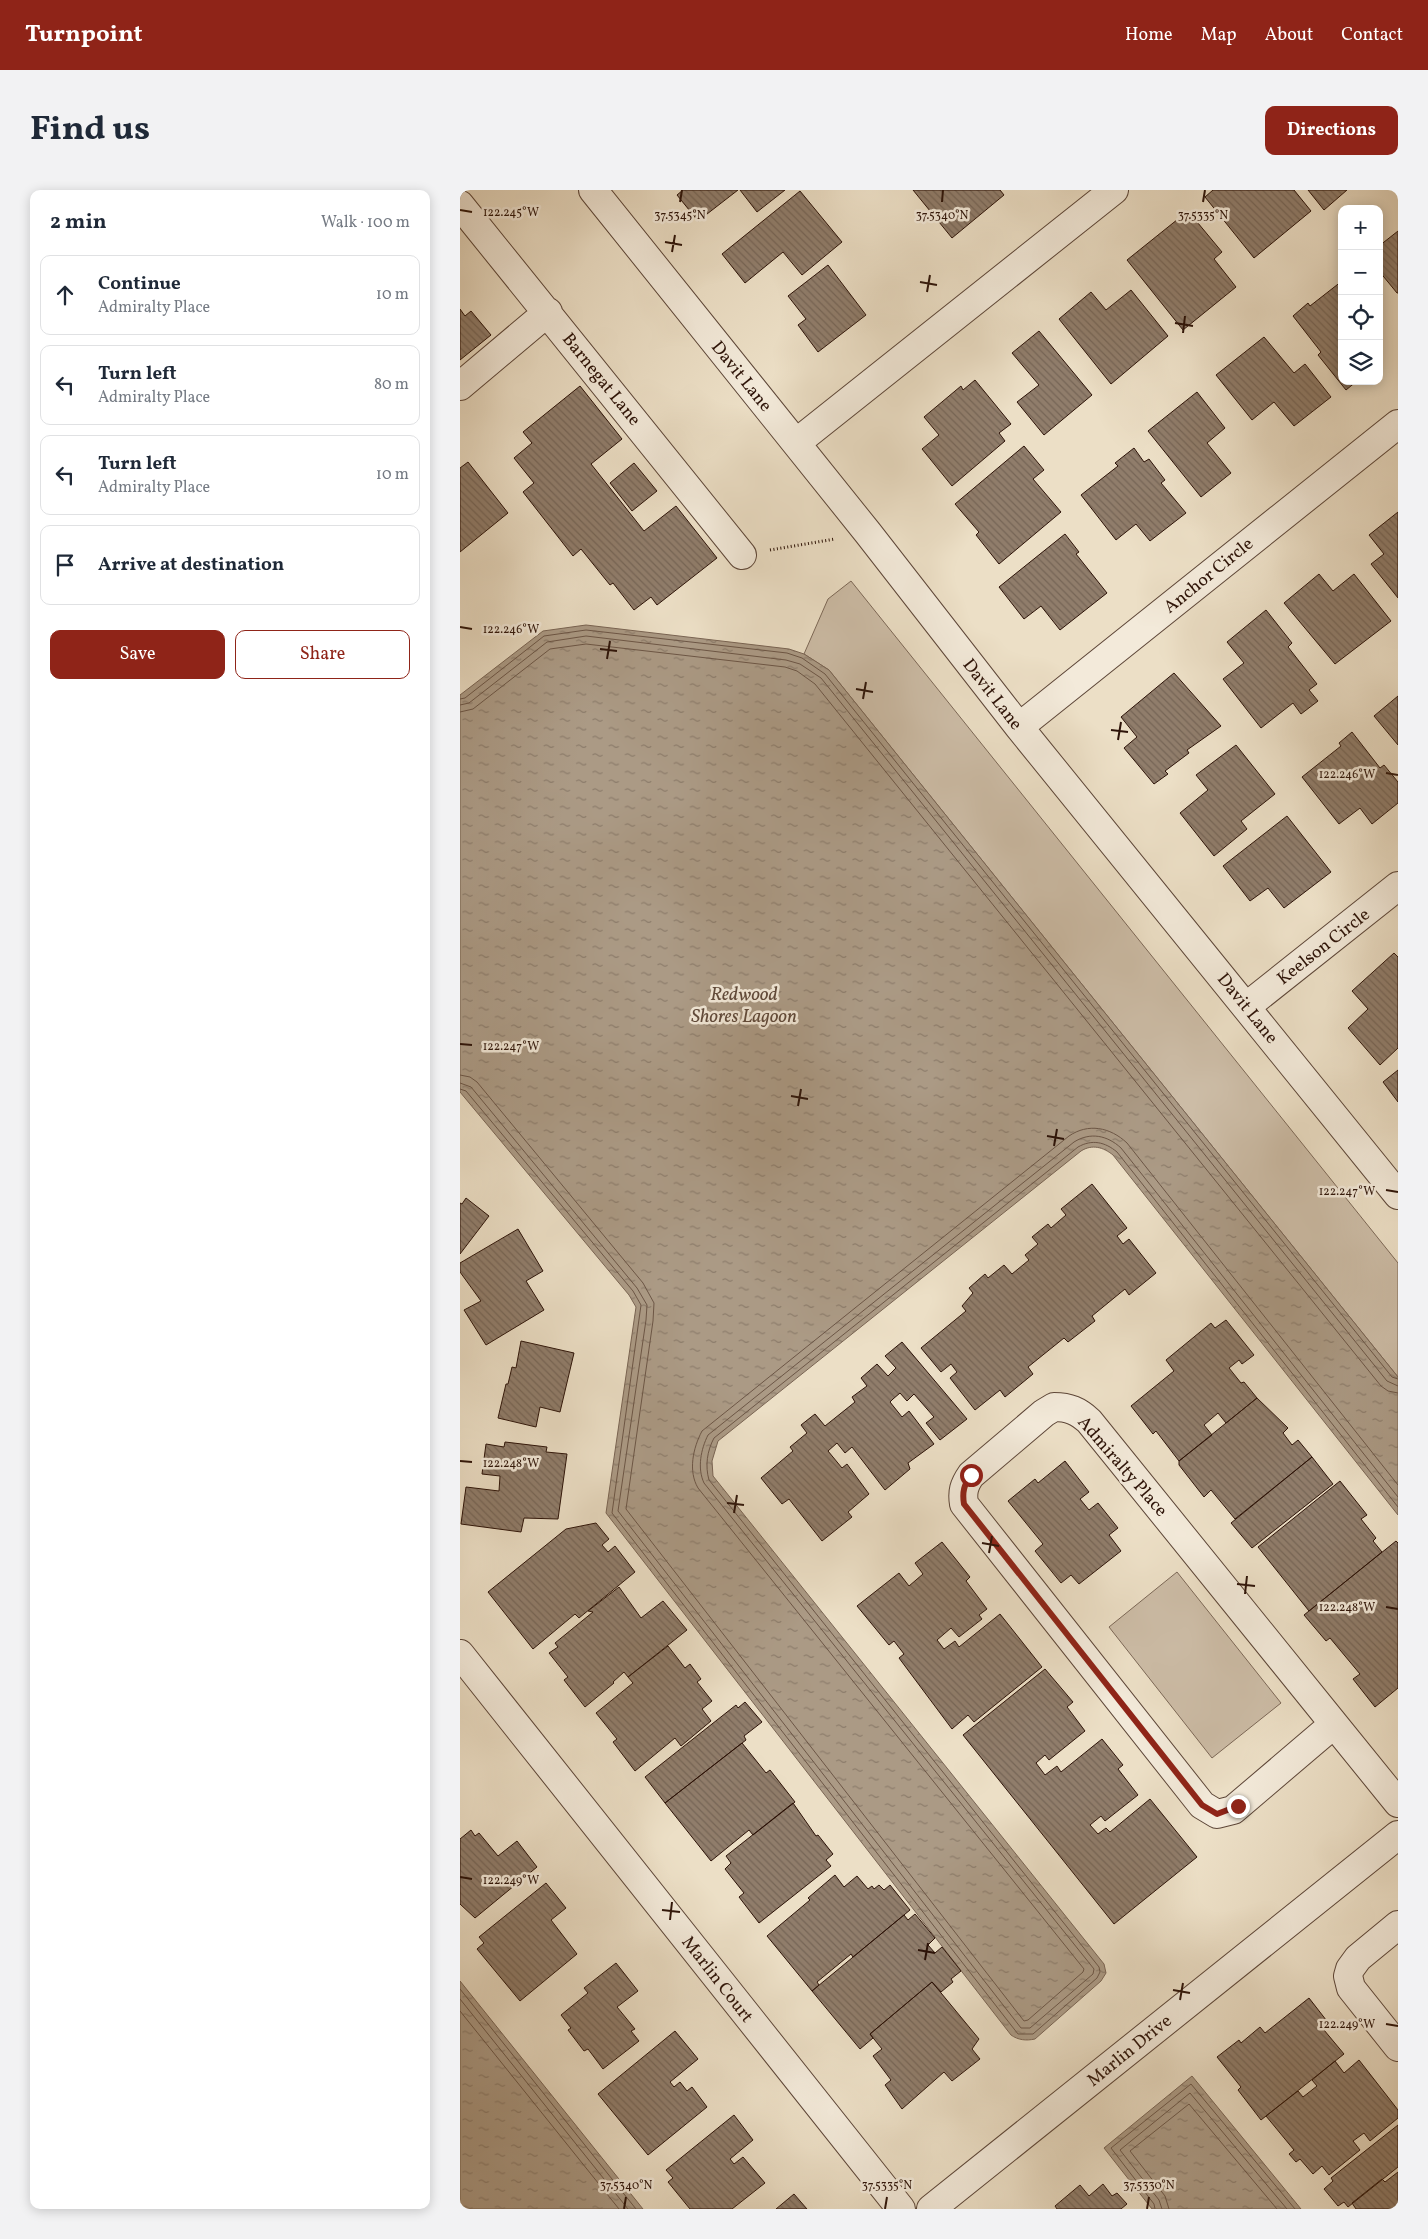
<!DOCTYPE html>
<html lang="en">
<head>
<meta charset="utf-8">
<style>
  body { margin:0; font-family:Vollkorn,serif; background:#f2f2f3; color:#1f2937 }
  .controls { position:absolute; right:15px; top:15px; display:grid; overflow:hidden; border-radius:10px; box-shadow:0 2px 12px #0003 }
  .controls button { width:45px; height:45px; display:grid; place-items:center; padding:0; border:0; border-bottom:1px solid #e0e1e3; background:#fff; color:#1f2937; font:25px sans-serif }
  .stop { position:absolute; width:15px; height:15px; margin:-11px; border:4px solid #8f2418; border-radius:50%; background:#fff }
  .stop.end { background:#8f2418; border-color:#fff; box-shadow:0 1px 5px #0008 }
  .list { margin:0; padding:0; list-style:none }
  h2 { display:flex; justify-content:space-between; align-items:center; height:65px; margin:0; padding:0 20px; font-size:21px }
  h2 small { font-size:16px; font-weight:400; color:#747a83 }
  .list li { display:grid; grid-template-columns:32px 1fr auto; gap:15px; align-items:center; box-sizing:border-box; height:80px; margin:0 10px 10px; padding:0 10px; border:1px solid #e0e1e3; border-radius:10px }
  .list b { display:block; font-size:19px; white-space:nowrap }
  .list p { margin:0; font-size:16px; white-space:nowrap; color:#747a83 }
  .list em { font-size:16px; font-style:normal; color:#747a83 }
  .actions { display:flex; gap:10px; padding:15px 20px }
  .actions a { flex:1; padding:11px 0; border:1px solid #8f2418; border-radius:10px; text-align:center; font-size:18px; color:#8f2418 }
  .actions .main { background:#8f2418; color:#fff }
  .icon { flex:none; width:28px; height:28px; fill:none; stroke:currentColor; stroke-width:2; stroke-linecap:round; stroke-linejoin:round }
  .map { position:relative; flex:none; width:938px; height:2019px; overflow:hidden; border-radius:10px }
  header { display:flex; align-items:center; gap:30px; box-sizing:border-box; height:70px; padding:0 25px; background:#8f2418; color:#fff }
  header strong { font-size:24px }
  nav { display:flex; gap:28px; margin-inline-start:auto; font-size:18px }
  .intro { display:flex; align-items:center; justify-content:space-between; box-sizing:border-box; height:120px; padding:0 30px }
  h1 { margin:0; font-size:35px }
  .button { padding:12px 22px; border-radius:10px; background:#8f2418; color:#fff; font-size:18px; font-weight:700 }
  main { display:flex; gap:30px; padding:0 30px }
  aside { flex:1; background:#fff; border-radius:10px; box-shadow:0 2px 12px #0003 }
  .map>svg:first-child { display:block }
  .grass { fill:#ccbca6; stroke:#7c6857 }
  .water { fill:url(#water-ripples); stroke:#796453 }
  .lines { fill:none; stroke-linecap:round; stroke-linejoin:round }
  .shore { stroke:#6c5646; stroke-width:1 }
  .building { fill:url(#building-back-hatch); stroke:#2d1308 }
  .street-casing { stroke:#5d4638; stroke-width:30 }
  .path { stroke:#2d1308; stroke-width:3; stroke-dasharray:1 2.5; stroke-linecap:butt }
  .street { stroke:#f3eada; stroke-width:28 }
  .route { stroke:#8f2418; stroke-width:6 }
  .ticks { fill:none; stroke:#2d1308; stroke-width:2 }
  .labels { text-anchor:middle; stroke-width:5; stroke-linejoin:round; paint-order:stroke }
  .street-label { font-size:18px; fill:#2d1308; stroke:#f3eada }
  .water-label { font-size:19px; font-style:italic; fill:#5f493a; stroke:#f3eada }
  .ticks-label { font-size:12px; text-anchor:middle; fill:#2d1308; stroke:#f3eada; stroke-width:5; stroke-linejoin:round; paint-order:stroke }
</style>
</head>
<body>
<header>
<strong>Turnpoint</strong>
<nav><a>Home</a><a>Map</a><a>About</a><a>Contact</a></nav>
</header>
<div class="intro"><h1>Find us</h1><a class="button">Directions</a></div>
<main>
<aside>
<h2>2 min<small>Walk · 100 m</small></h2>
<ul class="list">
<li><svg class="icon" aria-label="ahead" viewBox="0 0 24 24"><path d="M12 20V5M6 11l6-6 6 6"/></svg><div><b>Continue</b><p>Admiralty Place</p></div><em>10 m</em></li>
<li><svg class="icon" aria-label="left" viewBox="0 0 24 24"><path d="M17 20v-9H6M10 6l-5 5 5 5"/></svg><div><b>Turn left</b><p>Admiralty Place</p></div><em>80 m</em></li>
<li><svg class="icon" aria-label="left" viewBox="0 0 24 24"><path d="M17 20v-9H6M10 6l-5 5 5 5"/></svg><div><b>Turn left</b><p>Admiralty Place</p></div><em>10 m</em></li>
<li><svg class="icon" aria-label="arrive" viewBox="0 0 24 24"><path d="M6 21V4h12l-3 4 3 4H6"/></svg><div><b>Arrive at destination</b></div></li>
</ul>
<div class="actions"><a class="main">Save</a><a>Share</a></div>
</aside>
<div class="map">
<svg width="938" height="2019" viewBox="0 0 938 2019">
  <defs>
    <pattern id="water-ripples" width="26" height="14" patternUnits="userSpaceOnUse" patternTransform="scale(1.25)"><rect width="26" height="14" fill="#ab9a85"/><path d="M2 4q2-2 4 0t4 0M15 11q2-2 4 0t4 0" fill="none" stroke="#8c7c6b"/></pattern>
    <pattern id="building-back-hatch" width="6" height="6" patternUnits="userSpaceOnUse" patternTransform="scale(1.25)"><rect width="6" height="6" fill="#907d6b"/><path d="M-1 5l2 2M0 0l6 6M5-1l2 2" fill="none" stroke="#766556"/></pattern>
  </defs>
  <rect width="100%" height="100%" fill="#ecdfc6"/>
  <filter id="stains"><feTurbulence type="fractalNoise" baseFrequency=".004" numOctaves="4"/><feColorMatrix values="0 0 0 0 .2 0 0 0 0 .09 0 0 0 0 .02 0 0 0 .5 -.17"/></filter>
  <radialGradient id="worn" r=".72"><stop offset=".6" stop-color="#630" stop-opacity="0"/><stop offset="1" stop-color="#630" stop-opacity=".3"/></radialGradient>
  <!-- grass -->
  <path class="grass" d="M391,391l547,682v114l-569,-707 -25,-16 24,-55z
    M717,1382l104,131 -69,55 -103,-131z"/>
  <!-- water -->
  <path class="water" d="M126,435l203,24 15,5 25,16 569,707v138l-285,-360c-10,-8 -21,-11 -32,-4l-363,290 -6,20 1,15 391,488 2,9 -5,8 -66,58c-9,2 -17,1 -24,-4l-405,-522 30,-206 -7,-12 -169,-203v-397l83,-64z
    M0,1791l183,228h-183z
    M732,1886l109,133h-149l-48,-61z"/>
  <g class="lines">
    <!-- shore -->
    <path class="shore" d="M0,509l5,-1 79,-62 42,-6 201,23 15,5 23,16 567,703 6,2
      M0,515l9,-2 78,-61 39,-6 200,24 14,4 21,14 566,703 11,5
      M0,522l13,-3 77,-60 36,-5 199,23 12,4 18,13 566,702 7,5 10,2
      M0,885l10,2 7,5 166,201 11,20 -1,18 -27,188 398,512 4,-1 55,-48 1,-3 -386,-481c-10,-17 -5,-40 4,-57l367,-295c19,-13 41,-9 58,7l271,342
      M0,893l11,4 166,201 10,17 -1,15 -28,191 403,517h9l63,-54 1,-5 -390,-486c-7,-15 -3,-34 4,-48l366,-293c16,-10 33,-7 47,6l277,349
      M0,899l6,2 167,200 8,14 -29,208 406,521h15l64,-56 3,-6 -1,-5 -390,-487c-4,-14 -2,-29 5,-42l364,-291c14,-8 27,-5 39,5l281,355
      M0,1799l176,220
      M0,1809l168,210
      M0,1821l159,198
      M695,2019l-1,-5 -43,-56 80,-64 104,125
      M702,2019l-3,-9 -39,-50 70,-57 97,116
      M709,2019l-4,-13 -35,-45 59,-47 88,105"/>
  </g>
  <!-- building -->
  <path class="building" d="M223,0h55l-40,31 -21,-26z
    M280,0h45l-28,22z
    M453,0h87l4,5 -52,43z
    M753,0h81l17,21 -57,47 -49,-61z
    M848,0h39l-23,20z
    M340,1l42,51 -40,33 -19,-23 -38,31 -23,-29z
    M728,21l34,41 -8,7 22,28 -53,43 -56,-70z
    M938,41v62h-1l-18,-22v-25z
    M368,75l38,50 -48,37 -20,-27 8,-6 -18,-23z
    M882,91v100h15l-11,9 -28,-35 3,-3 -28,-36 15,-13 2,3z
    M671,100l37,46 -57,48 -52,-65 32,-27 15,18z
    M0,119l5,7 6,-5 20,24 -31,25z
    M579,141l53,64 -48,40 -27,-33 22,-17 -27,-32z
    M804,147l30,36 11,-9 26,33 -37,29 -20,-24 -22,18 -36,-45z
    M515,190l36,44 -12,9 6,8 -53,45 -30,-37 17,-14 -15,-18 37,-31 2,4z
    M120,196l42,53 -31,25 53,67 32,-25 41,52 -60,47 -6,-8 -17,13 -21,-27 -3,2 -29,-36 -8,7 -50,-64 11,-9 -20,-25 18,-15 -9,-11z
    M737,202l28,36 -18,15 24,30 -30,24 -53,-66z
    M564,256l20,24 -11,9 28,33 -62,52 -23,-29 3,-3 -24,-28z
    M674,258l10,14 5,-3 16,21 -4,3 25,30 -36,28 -14,-17 -20,16 -35,-45 37,-29 -3,-3z
    M8,272l40,51 -48,39v-84z
    M174,273l23,28 -25,20 -22,-28z
    M938,322v86l-27,-34 13,-10 -15,-19z
    M605,344l14,18 -3,2 31,39 -47,37 -19,-24 -17,13 -25,-32z
    M859,384l14,17 21,-17 37,47 -56,43 -51,-61z
    M806,420l26,33 -4,4 29,37 -8,6 9,11 -17,13 -8,-11 -32,25 -38,-49 21,-16 -17,-21z
    M714,483l47,53 -34,24 2,3 -24,18 3,3 -14,10 -30,-36 13,-11 -16,-20z
    M938,506v49l-24,-29z
    M892,542l28,36 4,-3 14,17v21l-26,21 -12,-16 -21,16 -37,-47 39,-31 -2,-3z
    M776,555l39,49 -34,27 6,8 -33,27 -34,-43 28,-23 -12,-15z
    M827,626l44,56 -47,36 -16,-20 -18,13 -27,-35z
    M934,763l4,4v91l-18,17 -32,-37 20,-19 -16,-18z
    M938,880v32l-15,-20z
    M632,994l35,44 -10,8 6,8 6,-5 27,34 -27,22 -4,-6 -33,27 3,5 -27,21 -4,-4 -36,29 5,7 -28,23 -5,-7 -25,20 -25,-32 7,-6 -6,-8 -10,8 -20,-24 45,-37 -4,-5 11,-13 -4,-5 16,-14 3,4 16,-13 8,9 17,-14 -4,-5 13,-11 -6,-7 16,-13 3,4 15,-13 -5,-6z
    M6,1008l23,18 -29,38v-51l2,1z
    M58,1039l25,42 -17,10 18,29 -58,35 -22,-35 17,-9 -21,-29v-9z
    M766,1130l28,35 -12,9 -3,-4 -10,8 12,15 3,-1 13,16 -31,25 -8,-10 -14,12 8,10 -33,26 -23,-30 -3,3 -22,-28 43,-35 -8,-11 45,-37 4,5z
    M61,1151l53,12 -14,59 -20,-5 -4,20 -38,-9 8,-34h2l4,-17 4,1z
    M442,1152l65,77 -27,21 -14,-17 8,-6 -20,-23 -7,7 -7,-8 -7,6 -3,3 12,15 7,-6 25,33 -26,19 2,6 -25,21 -33,-43 -7,6 -8,-10 -9,8 14,17 5,-4 22,30 -21,18 4,5 -30,24 -33,-42 -7,5 -21,-26 32,-27 -3,-4 17,-14 -6,-8 14,-11 10,12 30,-24 -3,-5 15,-11 -6,-8 16,-14 11,12 8,-8 -11,-12z
    M797,1208l31,30 -5,5 9,12 6,-5 14,17 -77,62 -24,-29 -7,7 -25,-32v-4z
    M45,1252l42,5 -1,5 21,2 -9,65 -34,-1 -3,14 -60,-8 5,-37 33,4 1,-15 -18,-2 4,-30 18,3z
    M852,1267l21,27 -81,64 -21,-25z
    M605,1271l24,31 -9,7 9,11 9,-7 20,25 -9,7 12,16 -42,33 -8,-9 -10,8 -26,-32 8,-7 -35,-43 27,-22 3,4z
    M880,1291l27,34 -6,4 15,19 -3,3 9,11 -73,59 -51,-64z
    M136,1333l13,16 -7,6 6,7 7,-6 20,26 -56,46 -4,-4 -42,35 -45,-57 78,-63z
    M936,1351l2,2v145l-23,19 -22,-28 7,-5 -30,-36 -4,3 -22,-26z
    M482,1352l28,35 -4,4 21,28 -8,6 3,4 -23,18 -8,-9 -14,12 7,9 11,-8 4,6 41,-33 42,53 -68,55 -6,-7 -16,14 -53,-71 5,-4 -10,-13 -5,4 -32,-39 42,-33 10,13 14,-12 -8,-11z
    M159,1397l22,31 22,-17 24,29 -59,47 -4,-5 -11,10 1,1 -29,24 -21,-27 4,-3 -19,-24 9,-6 -3,-4 38,-31 -5,-1z
    M208,1456l17,22 5,-4 11,15 -4,3 15,19 -10,8 9,12 -30,25 -6,-8 -40,33 -22,-29 4,-3 -21,-26 37,-30 -5,-6z
    M585,1479l28,33 -6,5 18,24 -36,29 -4,-5 -9,8 9,12 12,-9 4,6 41,-33 21,26 -5,4 20,26 -33,26 -4,-5 -11,9 8,9 8,-6 4,4 40,-33 47,58 -83,67 -151,-189z
    M285,1512l17,20 -18,14 2,4 -81,63 -20,-26 91,-72 2,3z
    M282,1553l24,30 4,-3 25,32 -42,33 -4,-5 -38,31 -46,-58z
    M333,1613l23,33 2,-1 15,19 -7,6 5,6 -72,57 -20,-26 5,-4 -19,-24 6,-6 -5,-7z
    M11,1640l4,6 4,-3 19,23 19,-15 20,26 -62,51 -15,-14v-65z
    M375,1685l9,12 13,-11 11,13 4,-3 2,3 5,-4 5,5 6,-5 20,25 -57,47 -2,-3 -34,28 2,3 -7,6 -45,-55 43,-36 -2,-2z
    M86,1693l20,25 -15,12 26,34 -57,47 -43,-52 7,-6 -5,-6z
    M455,1724l20,24 -7,7 7,8 7,-6 19,24 -10,8 2,3 -12,10 -9,-10 -62,52 3,4 -13,11 -48,-58 92,-76 4,5z
    M156,1773l22,28 -21,16 18,22 -4,2 8,10 -36,28 -15,-20 -4,2 -16,-21 3,-2 -10,-13 27,-22 -4,-5z
    M472,1792l47,57 -7,10 8,10 -28,22 -8,-9 -42,37 -17,-24 6,-5 -18,-24 9,-7 -12,-15z
    M849,1808l21,27 -6,5 20,24 -83,66 -23,-30 3,-3 -24,-30 22,-17 2,3 19,-16 5,6z
    M215,1841l23,28 -28,23 4,5 6,-5 7,9 5,-4 15,20 -59,48 -50,-61z
    M899,1870l39,50v8l-28,23 -6,-8 -11,8 7,9 -31,25 -7,-9 -9,8 -13,-15 -4,3 -7,-8 5,-4 -28,-34 32,-25 5,6 14,-11 -5,-6 23,-19 9,12z
    M274,1925l19,25 -23,19 4,5 9,-7 22,26 -33,26h-42l-22,-27 5,-4 -7,-8z
    M938,1935v42l-50,40 -4,-5 -6,4 -14,-17 9,-8 -2,-3z
    M938,1982v37h-42l-4,-6 30,-24 3,3z
    M643,1994l9,12 5,-3 10,11 -6,5h-64l-2,-3 25,-21 9,11z
    M334,2004l13,15h-31z"/>
  <g class="lines">
    <!-- street casing -->
    <g class="street-casing">
      <path id="street" d="M133,0l275,343 151,194 379,468
        M0,15l282,350
        M0,196l88,-74
        M336,253l318,-253
        M559,537l379,-303
        M787,816l151,-120
        M594,1217c15,0 24,4 35,14l245,303 -101,86 -16,4 -15,-9 -238,-301c-2,-12 0,-19 7,-29l73,-62z
        M0,1464l441,555
        M874,1534l64,79
        M938,1735l-40,33 -8,11 -2,7 3,12 47,59
        M471,2019l467,-374"/>
    </g>
    <!-- path -->
    <path class="path" d="M310,360l65,-11"/>
    <!-- street -->
    <use href="#street" class="street"/>
  </g>
  <g class="lines">
    <!-- route -->
    <path class="route" d="M511,1285c-7,10 -9,17 -7,29l238,301 15,9 21,-8"/>
  </g>
  <!-- ticks -->
  <path class="ticks" d="M220,12l2,-12M482,12l1,-12M743,12l2,-12M0,20l12,2M205,52l17,3M212,62l3,-17M460,92l17,3M467,102l3,-17M715,133l18,3M723,143l2,-17M0,437l12,2M140,459l17,2M147,469l3,-18M396,499l17,3M403,509l3,-17M651,540l17,2M658,550l3,-18M926,583l12,2M0,854l12,1M331,906l17,3M338,916l3,-17M587,946l17,3M594,956l3,-17M926,1000l12,2M0,1271l12,1M267,1313l17,2M274,1323l3,-18M522,1353l17,3M529,1363l3,-17M777,1394l18,2M785,1404l2,-18M926,1417l12,2M0,1687l12,2M202,1720l18,2M210,1730l2,-18M458,1760l17,3M465,1770l3,-17M713,1800l17,3M720,1810l3,-17M926,1834l12,2M164,2019l2,-12M425,2019l2,-12M687,2019l2,-12"/>
  <g class="labels">
    <!-- street labels -->
    <g class="street-label">
      <text transform="translate(282 186) rotate(51)" y="6">Davit Lane</text>
      <text transform="translate(142 189) rotate(51)" y="6">Barnegat Lane</text>
      <text transform="translate(748 385) rotate(-39)" y="6">Anchor Circle</text>
      <text transform="translate(533 504) rotate(52)" y="6">Davit Lane</text>
      <text transform="translate(863 756) rotate(-38)" y="6">Keelson Circle</text>
      <text transform="translate(788 818) rotate(51)" y="6">Davit Lane</text>
      <text transform="translate(663 1276) rotate(49)" y="6">Admiralty Place</text>
      <text transform="translate(258 1789) rotate(52)" y="6">Marlin Court</text>
      <text transform="translate(669 1860) rotate(-39)" y="6">Marlin Drive</text>
    </g>
    <!-- water labels -->
    <g class="water-label">
      <text x="284" y="810">Redwood<tspan x="284" dy="22">Shores Lagoon</tspan></text>
    </g>
  </g>
  <g class="ticks-label">
    <text x="51" y="26">122.245°W</text>
    <text x="220" y="29">37.5345°N</text>
    <text x="482" y="29">37.5340°N</text>
    <text x="743" y="29">37.5335°N</text>
    <text x="51" y="443">122.246°W</text>
    <text x="887" y="588">122.246°W</text>
    <text x="51" y="860">122.247°W</text>
    <text x="887" y="1005">122.247°W</text>
    <text x="51" y="1277">122.248°W</text>
    <text x="887" y="1421">122.248°W</text>
    <text x="51" y="1694">122.249°W</text>
    <text x="887" y="1838">122.249°W</text>
    <text x="166" y="1999">37.5340°N</text>
    <text x="427" y="1999">37.5335°N</text>
    <text x="689" y="1999">37.5330°N</text>
  </g>
  <rect width="100%" height="100%" filter="url(#stains)"/>
  <rect width="100%" height="100%" fill="url(#worn)"/>
</svg>
<div class="controls">
<button>+</button>
<button>−</button>
<button><svg class="icon" aria-label="locate" viewBox="0 0 24 24"><circle cx="12" cy="12" r="6"/><path d="M12 2v4M12 18v4M2 12h4M18 12h4"/></svg></button>
<button><svg class="icon" aria-label="layers" viewBox="0 0 24 24"><path d="M12 4l9 5-9 5-9-5zM3 14l9 5 9-5"/></svg></button>
</div>
<div class="stop" style="left:511px;top:1285px"></div>
<div class="stop end" style="left:778px;top:1616px"></div>
</div>
</main>
</body>
</html>
